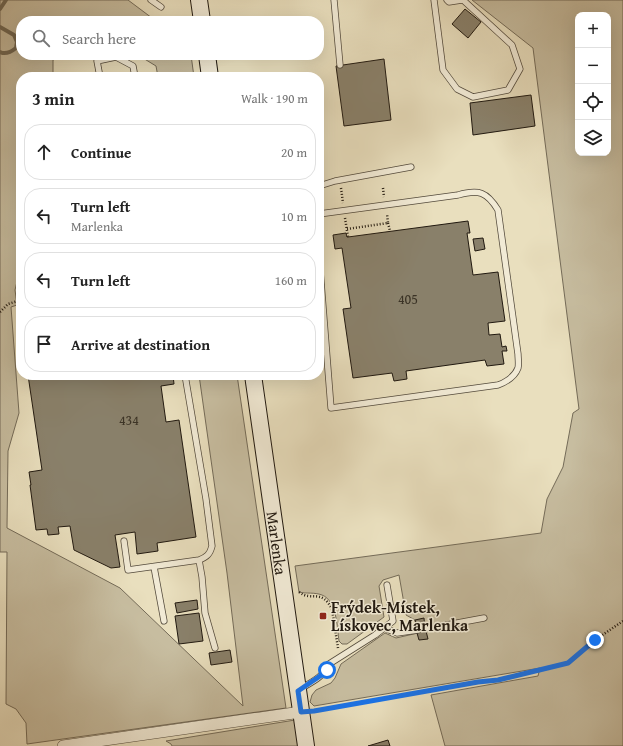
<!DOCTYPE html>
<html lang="en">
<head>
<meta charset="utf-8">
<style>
  body { margin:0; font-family:"Gentium Book Plus",serif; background:#f2f2f2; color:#222 }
  .controls { position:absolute; right:12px; top:12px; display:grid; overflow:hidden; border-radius:8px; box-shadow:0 4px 16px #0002 }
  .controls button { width:36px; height:36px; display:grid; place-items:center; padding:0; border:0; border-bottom:1px solid #e0e0e0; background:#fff; color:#222; font:20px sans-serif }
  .stop { position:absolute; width:12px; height:12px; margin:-9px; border:3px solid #1a73e8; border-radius:50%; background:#fff }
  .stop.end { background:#1a73e8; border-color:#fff; box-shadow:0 1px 4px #0008 }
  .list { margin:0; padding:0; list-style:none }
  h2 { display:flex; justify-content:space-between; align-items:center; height:52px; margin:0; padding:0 16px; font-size:17px }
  h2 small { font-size:13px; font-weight:400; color:#767676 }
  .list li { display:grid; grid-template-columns:26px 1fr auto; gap:12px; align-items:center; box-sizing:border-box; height:56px; margin:0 8px 8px; padding:0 8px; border:1px solid #e0e0e0; border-radius:16px }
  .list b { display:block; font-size:15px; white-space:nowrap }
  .list p { margin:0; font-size:13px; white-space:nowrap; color:#767676 }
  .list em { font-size:13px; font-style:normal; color:#767676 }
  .icon { flex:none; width:22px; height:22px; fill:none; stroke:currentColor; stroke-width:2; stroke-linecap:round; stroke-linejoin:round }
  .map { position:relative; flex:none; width:623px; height:746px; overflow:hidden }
  .search { position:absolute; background:#fff; box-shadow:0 4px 16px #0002; left:16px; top:16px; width:308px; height:44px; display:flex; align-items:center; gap:10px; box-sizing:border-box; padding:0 14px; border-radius:16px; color:#767676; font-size:15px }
  .panel { position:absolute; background:#fff; box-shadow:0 4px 16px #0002; left:16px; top:72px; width:308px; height:308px; border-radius:16px }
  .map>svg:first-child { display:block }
  .green { fill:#c7bda0; stroke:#746b58; fill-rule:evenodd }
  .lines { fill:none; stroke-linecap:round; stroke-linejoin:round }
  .stream { stroke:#706855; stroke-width:4 }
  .building { fill:#89806a; stroke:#211910 }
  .lane-casing { stroke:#534a3c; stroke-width:7 }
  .street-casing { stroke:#534a3c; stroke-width:12 }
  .secondary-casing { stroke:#211910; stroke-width:18 }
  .path { stroke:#211910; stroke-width:2.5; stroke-dasharray:1 2; stroke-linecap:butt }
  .lane { stroke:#f1ead5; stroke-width:5.5 }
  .street { stroke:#f1ead5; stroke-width:11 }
  .secondary { stroke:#f1ead5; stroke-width:16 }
  .route { stroke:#1a73e8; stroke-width:5 }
  .poi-dot { fill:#8f2418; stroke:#f1ead5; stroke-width:1.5 }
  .labels { text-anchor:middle; stroke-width:3; stroke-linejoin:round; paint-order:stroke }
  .number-label { font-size:14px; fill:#3b3326 }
  .street-label { font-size:16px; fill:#211910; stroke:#f1ead5 }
  .poi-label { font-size:16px; font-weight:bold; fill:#211910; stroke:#f1ead5; text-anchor:start }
</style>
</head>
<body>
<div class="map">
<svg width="623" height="746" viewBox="0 0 623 746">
  <rect width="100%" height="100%" fill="#e9dfbe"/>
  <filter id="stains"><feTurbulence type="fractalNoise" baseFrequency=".005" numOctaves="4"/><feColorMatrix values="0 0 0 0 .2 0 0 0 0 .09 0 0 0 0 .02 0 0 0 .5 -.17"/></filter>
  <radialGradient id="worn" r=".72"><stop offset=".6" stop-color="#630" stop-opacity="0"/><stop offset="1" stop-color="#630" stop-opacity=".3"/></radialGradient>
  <!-- green -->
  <path class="green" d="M0,0h128l28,21h-135v34h42l-10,5v17h-32v195l-2,1 -4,17 2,15 -6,2 8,106 -11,38 -1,77 113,60 123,118 -16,-133 -28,-198h38l49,333 -259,36 -1,-21 -10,-14 -10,-5 1,-152h-7z
    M472,0h151v746h-178l-14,-51 107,-19 2,-8 -226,38 -4,-4 2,-7 4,-5 15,-7 4,-5 6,-14 44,-31 11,5 22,-5 -3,-13 -9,-5 -7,-40 -16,5 -4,6 5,31 -37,27h-5l-3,-3c-2,-14 -2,-40 -17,-46 -8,-3 -15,-1 -23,-3l-4,-26 246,-33 6,-34 16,-32 10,-54 6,-4 -46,-361zM578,15h30v138h-30z
    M138,55h53l3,22h-36l-2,-11z
    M295,720l3,26h-126l-1,-2 -5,-3z"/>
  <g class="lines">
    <!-- stream -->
    <path class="stream" d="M0,9l6,-9
      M0,27l14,8 3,7 -1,6c-5,4 -10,7 -16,4"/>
  </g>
  <!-- building -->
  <path class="building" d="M465,9l16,13 -13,16 -16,-14z
    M384,59l7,61 -47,6 -8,-60z
    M531,95l4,31 -62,9 -3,-32z
    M468,221l2,12h-3l6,42 25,-3 7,49 -17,2 1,12 11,-1 2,13 4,-1 1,5h-5l2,13 -17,2 -2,-6 -79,11 1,8 -13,2 -2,-8 -39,5 -10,-69 8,-1 -9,-60 -7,1 -2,-14 13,-2 1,4h1z
    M483,238l2,11 -10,2 -2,-12z
    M28,375h145l1,9 -13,2 5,36 13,-2 17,117 -39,6 1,8 -21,3 -2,-22 -20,3 5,32 -9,1 -37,-18 -4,-24 -12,1 1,7 -11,1 -1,-6 -11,1 -6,-45h1l-2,-13 13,-2z
    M197,600l1,9 -21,4 -2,-10z
    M199,613l4,28 -24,3 -4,-28z
    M424,618l1,13h1l2,8 -9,1 -2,-7h1l-3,-13z
    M230,650l2,12 -21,3 -2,-12z
    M388,740l2,6h-22z"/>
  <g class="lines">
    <!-- lane casing -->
    <g class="lane-casing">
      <path id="lane" d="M151,0l10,7
        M334,0l6,65
        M434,0l9,70 14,19 16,8 35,-7 12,-21 -8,-24 -49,-45
        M447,0l2,2 13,-2
        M100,77l-3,-16 19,-4 17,9 2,11
        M319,186l16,-5 76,-14
        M319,214l139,-19c21,-6 29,-3 40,15l20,144c0,4 1,10 0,14 -3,8 -12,14 -20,17l-167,23 -12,-152
        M124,541l4,29 71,-10c8,-3 11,-6 13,-14l-6,-47 -21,-124
        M199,560l3,17 3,36 10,35
        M154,567l10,54
        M384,628l13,5 21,-3
        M425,629l59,-11
        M300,689c10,-6 24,-12 29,-25l46,-29 18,-14 -6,-36"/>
    </g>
    <!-- street casing -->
    <g class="street-casing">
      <path id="street" d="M63,746l238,-34"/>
    </g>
    <!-- secondary casing -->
    <g class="secondary-casing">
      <path id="secondary" d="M199,0l3,21
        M207,55l3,22
        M253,375l53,371"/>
    </g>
    <!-- path -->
    <path class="path" d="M341,188l2,15
      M383,188l1,9
      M345,218l3,19
      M388,223l2,8
      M347,229l41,-6 -1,-9
      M0,312l8,-8 13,-4
      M299,592c13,10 22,-4 33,17l6,39
      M314,711l164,-29 20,-2 70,-17 27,-23 28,-19"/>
    <!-- lane -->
    <use href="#lane" class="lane"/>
    <!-- street -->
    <use href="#street" class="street"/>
    <!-- secondary -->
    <use href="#secondary" class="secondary"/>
  </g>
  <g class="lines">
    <!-- route -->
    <path class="route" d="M327,670l-4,4 -25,17 3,21 13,-1 164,-29 20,-2 70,-17 27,-23"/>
  </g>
  <!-- markers -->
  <rect class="poi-dot" x="319" y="612" width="8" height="8" rx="2"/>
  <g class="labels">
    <!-- number labels -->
    <g class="number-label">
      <text x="408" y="304">405</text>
      <text x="129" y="425">434</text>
    </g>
    <!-- street labels -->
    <g class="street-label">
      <text transform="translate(277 543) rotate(82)" y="6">Marlenka</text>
    </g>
    <!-- poi labels -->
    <g class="poi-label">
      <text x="331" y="613">Frýdek-Místek,<tspan x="331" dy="18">Lískovec, Marlenka</tspan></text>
    </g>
  </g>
  <rect width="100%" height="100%" filter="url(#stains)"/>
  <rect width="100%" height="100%" fill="url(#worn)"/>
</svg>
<div class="controls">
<button>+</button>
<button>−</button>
<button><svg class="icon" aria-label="locate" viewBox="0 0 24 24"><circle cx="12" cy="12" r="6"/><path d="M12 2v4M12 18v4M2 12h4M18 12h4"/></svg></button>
<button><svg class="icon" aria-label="layers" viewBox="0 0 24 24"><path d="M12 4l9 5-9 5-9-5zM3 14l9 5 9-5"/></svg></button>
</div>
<div class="stop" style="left:327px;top:670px"></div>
<div class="stop end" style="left:595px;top:640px"></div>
<div class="search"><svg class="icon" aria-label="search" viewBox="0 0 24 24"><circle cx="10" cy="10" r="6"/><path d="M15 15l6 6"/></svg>Search here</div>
<section class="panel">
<h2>3 min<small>Walk · 190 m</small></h2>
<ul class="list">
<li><svg class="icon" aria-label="ahead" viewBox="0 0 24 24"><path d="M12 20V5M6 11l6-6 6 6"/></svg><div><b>Continue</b></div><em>20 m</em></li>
<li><svg class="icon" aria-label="left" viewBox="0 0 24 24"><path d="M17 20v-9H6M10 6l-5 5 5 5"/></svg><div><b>Turn left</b><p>Marlenka</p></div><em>10 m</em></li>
<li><svg class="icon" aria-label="left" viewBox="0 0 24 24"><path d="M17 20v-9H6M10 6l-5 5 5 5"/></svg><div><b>Turn left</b></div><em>160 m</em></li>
<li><svg class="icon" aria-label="arrive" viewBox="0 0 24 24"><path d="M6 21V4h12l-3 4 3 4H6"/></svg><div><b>Arrive at destination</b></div></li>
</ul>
</section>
</div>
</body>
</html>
